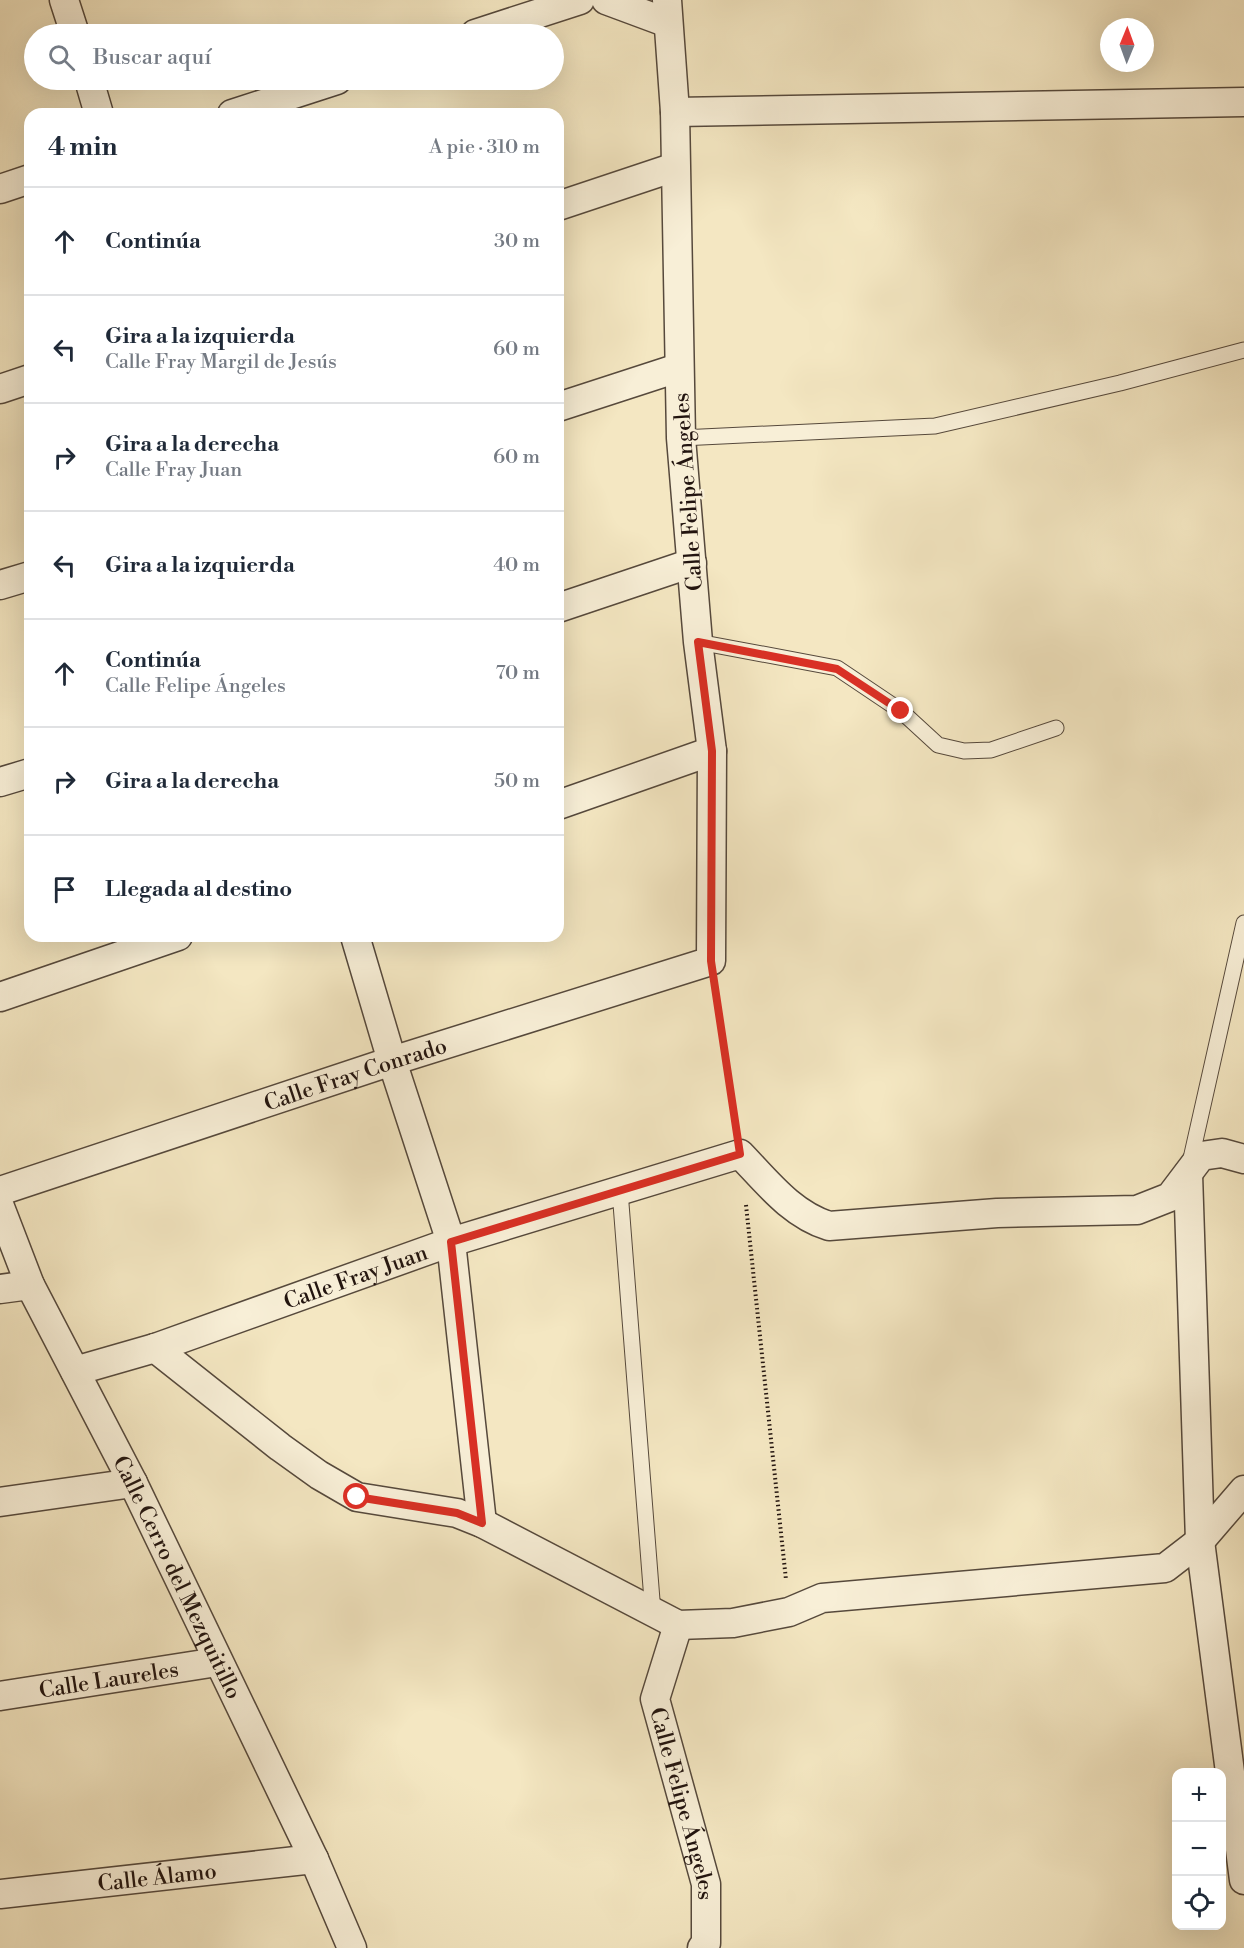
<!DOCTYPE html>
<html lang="es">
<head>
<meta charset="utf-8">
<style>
  body { margin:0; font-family:"Libre Bodoni",serif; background:#f2f2f3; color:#1f2937 }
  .controls { position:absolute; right:18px; bottom:18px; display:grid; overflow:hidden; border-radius:12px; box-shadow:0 6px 24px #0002 }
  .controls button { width:54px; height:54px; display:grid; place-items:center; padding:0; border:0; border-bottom:2px solid #e0e1e3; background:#fff; color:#1f2937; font:30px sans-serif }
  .compass { position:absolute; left:1100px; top:18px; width:54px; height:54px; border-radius:50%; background:#fff; box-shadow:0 6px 24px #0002; rotate:1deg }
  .stop { position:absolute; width:18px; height:18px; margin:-14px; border:4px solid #d93025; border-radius:50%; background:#fff }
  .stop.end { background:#d93025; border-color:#fff; box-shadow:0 2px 6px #0008 }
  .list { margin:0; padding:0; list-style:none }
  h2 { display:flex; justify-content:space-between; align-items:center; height:78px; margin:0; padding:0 24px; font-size:26px }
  h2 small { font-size:20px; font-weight:400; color:#747a83 }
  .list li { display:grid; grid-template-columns:39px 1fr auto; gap:18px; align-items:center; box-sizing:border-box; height:108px; padding:0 24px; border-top:2px solid #e0e1e3 }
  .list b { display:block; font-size:22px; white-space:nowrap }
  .list p { margin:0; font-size:20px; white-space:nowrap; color:#747a83 }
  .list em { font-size:20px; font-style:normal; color:#747a83 }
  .icon { flex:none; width:33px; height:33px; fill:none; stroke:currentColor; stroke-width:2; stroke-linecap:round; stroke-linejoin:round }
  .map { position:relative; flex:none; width:1244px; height:1948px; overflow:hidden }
  .search { position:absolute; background:#fff; box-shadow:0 6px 24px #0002; left:24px; top:24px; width:540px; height:66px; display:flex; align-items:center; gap:15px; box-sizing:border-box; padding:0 21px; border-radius:33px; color:#747a83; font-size:22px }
  .panel { position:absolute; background:#fff; box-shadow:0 6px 24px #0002; left:24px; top:108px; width:540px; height:834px; border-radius:18px }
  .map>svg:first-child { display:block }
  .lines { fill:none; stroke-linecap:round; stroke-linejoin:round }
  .lane-casing { stroke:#56493c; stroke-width:17 }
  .street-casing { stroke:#56493c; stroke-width:31 }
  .path { stroke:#22140f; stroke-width:4; stroke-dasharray:1.5 3; stroke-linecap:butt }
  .lane { stroke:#f8efd7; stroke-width:15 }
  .street { stroke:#f8efd7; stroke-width:28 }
  .route { stroke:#d93025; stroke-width:8 }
  .labels { text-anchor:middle; stroke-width:4.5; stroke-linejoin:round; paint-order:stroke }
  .street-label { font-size:22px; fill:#22140f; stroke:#f8efd7 }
</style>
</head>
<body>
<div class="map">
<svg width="1244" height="1948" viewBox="0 0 1244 1948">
  <rect width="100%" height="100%" fill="#f4e7c2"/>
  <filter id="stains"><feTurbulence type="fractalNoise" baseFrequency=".00333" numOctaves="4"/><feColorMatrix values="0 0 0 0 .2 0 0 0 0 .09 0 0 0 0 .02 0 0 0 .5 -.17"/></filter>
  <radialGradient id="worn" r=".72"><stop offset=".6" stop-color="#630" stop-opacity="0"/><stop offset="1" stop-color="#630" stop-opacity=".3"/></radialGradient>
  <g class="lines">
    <!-- lane casing -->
    <g class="lane-casing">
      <path id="lane" d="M681,438l254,-12 185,-43 124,-33
        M698,642l139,26 64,43 37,34 26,6 27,-1 65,-22
        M1190,1163l54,-240
        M620,1191l33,422"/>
    </g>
    <!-- street casing -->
    <g class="street-casing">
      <g id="street">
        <path d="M64,0l11,34"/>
        <path d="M606,0l62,23"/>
        <path d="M475,34l105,-34"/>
        <path d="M89,80l10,34"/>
        <path d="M675,112l569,-10"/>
        <path d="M232,114l105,-34"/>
        <path d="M0,189l30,-10"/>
        <path d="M558,206l117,-39"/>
        <path d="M0,389l30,-10"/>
        <path d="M558,407l120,-39"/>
        <path d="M0,585l30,-9"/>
        <path d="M558,608l134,-45"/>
        <path d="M0,782l30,-9"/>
        <path d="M558,805l154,-54"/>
        <path d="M355,936l37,125 59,181 31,281"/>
        <path d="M0,997l178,-61"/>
        <path d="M1188,1174l12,367 44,339"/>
        <path id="s1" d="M0,1191l392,-130 319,-100 1,-210 -14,-109 -17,-204 -6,-326 -8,-112"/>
        <path id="s2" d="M0,1207l30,78 103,198 181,376 38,89"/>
        <path d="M0,1289l30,-4"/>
        <path d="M155,1348l125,99 39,28 38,22 100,16 25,10 196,102 55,-2 56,-11 33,-14 343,-30 35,-27 44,-51"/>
        <path id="s3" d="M75,1371l80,-23 296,-106 289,-88c27,28 51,60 89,72l168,-13 140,-3 33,-13 31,-41 21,-3 22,6"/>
        <path d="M0,1502l133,-19"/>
        <path id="s4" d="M678,1625l-23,74 51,185v59l-4,5"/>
        <path id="s5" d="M0,1696l217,-34"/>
        <path id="s6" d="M0,1894l314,-35"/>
      </g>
    </g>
    <!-- path -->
    <path class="path" d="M716,991l20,132
      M746,1205l40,375"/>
    <!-- lane -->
    <use href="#lane" class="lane"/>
    <!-- street -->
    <use href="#street" class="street"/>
  </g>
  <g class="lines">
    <!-- route -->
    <path class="route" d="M357,1497l100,16 25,10 -31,-281 289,-88 -29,-193 1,-210 -14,-109 139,27 64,42"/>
  </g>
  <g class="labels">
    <!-- street labels -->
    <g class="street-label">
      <text transform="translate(687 492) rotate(-94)" y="8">Calle Felipe Ángeles</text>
      <text dy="8" stroke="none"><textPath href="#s1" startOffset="374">Calle Fray Conrado</textPath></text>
      <text dy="8" stroke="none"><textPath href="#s3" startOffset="296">Calle Fray Juan</textPath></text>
      <text dy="8" stroke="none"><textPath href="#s2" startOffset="411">Calle Cerro del Mezquitillo</textPath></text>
      <text dy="8" stroke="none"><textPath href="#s5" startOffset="110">Calle Laureles</textPath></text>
      <text dy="8" stroke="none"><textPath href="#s4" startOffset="186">Calle Felipe Ángeles</textPath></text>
      <text dy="8" stroke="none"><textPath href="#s6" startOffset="158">Calle Álamo</textPath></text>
    </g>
  </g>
  <rect width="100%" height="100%" filter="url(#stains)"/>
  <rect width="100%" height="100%" fill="url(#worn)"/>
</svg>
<div class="controls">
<button>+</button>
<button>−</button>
<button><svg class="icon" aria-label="locate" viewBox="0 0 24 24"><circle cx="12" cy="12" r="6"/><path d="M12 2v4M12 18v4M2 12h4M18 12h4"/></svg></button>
</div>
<svg class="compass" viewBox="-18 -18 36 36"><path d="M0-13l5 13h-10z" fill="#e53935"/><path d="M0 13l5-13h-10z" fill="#747a83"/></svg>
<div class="stop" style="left:357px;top:1497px"></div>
<div class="stop end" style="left:901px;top:711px"></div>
<div class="search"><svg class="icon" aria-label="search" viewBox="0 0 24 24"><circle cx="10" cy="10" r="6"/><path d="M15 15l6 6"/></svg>Buscar aquí</div>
<section class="panel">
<h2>4 min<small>A pie · 310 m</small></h2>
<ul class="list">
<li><svg class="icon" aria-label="ahead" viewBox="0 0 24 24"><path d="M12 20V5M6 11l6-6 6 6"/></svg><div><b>Continúa</b></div><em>30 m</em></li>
<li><svg class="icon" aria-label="left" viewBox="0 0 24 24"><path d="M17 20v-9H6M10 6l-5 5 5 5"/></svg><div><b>Gira a la izquierda</b><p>Calle Fray Margil de Jesús</p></div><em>60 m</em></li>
<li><svg class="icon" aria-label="right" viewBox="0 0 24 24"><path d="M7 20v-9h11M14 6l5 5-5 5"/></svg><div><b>Gira a la derecha</b><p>Calle Fray Juan</p></div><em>60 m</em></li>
<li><svg class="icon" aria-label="left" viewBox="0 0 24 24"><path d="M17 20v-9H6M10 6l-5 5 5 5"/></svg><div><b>Gira a la izquierda</b></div><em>40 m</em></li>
<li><svg class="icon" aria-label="ahead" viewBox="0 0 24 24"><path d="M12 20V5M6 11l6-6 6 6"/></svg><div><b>Continúa</b><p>Calle Felipe Ángeles</p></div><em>70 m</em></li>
<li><svg class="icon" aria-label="right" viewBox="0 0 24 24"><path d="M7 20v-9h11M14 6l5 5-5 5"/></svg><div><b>Gira a la derecha</b></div><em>50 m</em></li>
<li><svg class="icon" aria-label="arrive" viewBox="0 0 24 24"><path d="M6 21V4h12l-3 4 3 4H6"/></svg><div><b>Llegada al destino</b></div></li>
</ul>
</section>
</div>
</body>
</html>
